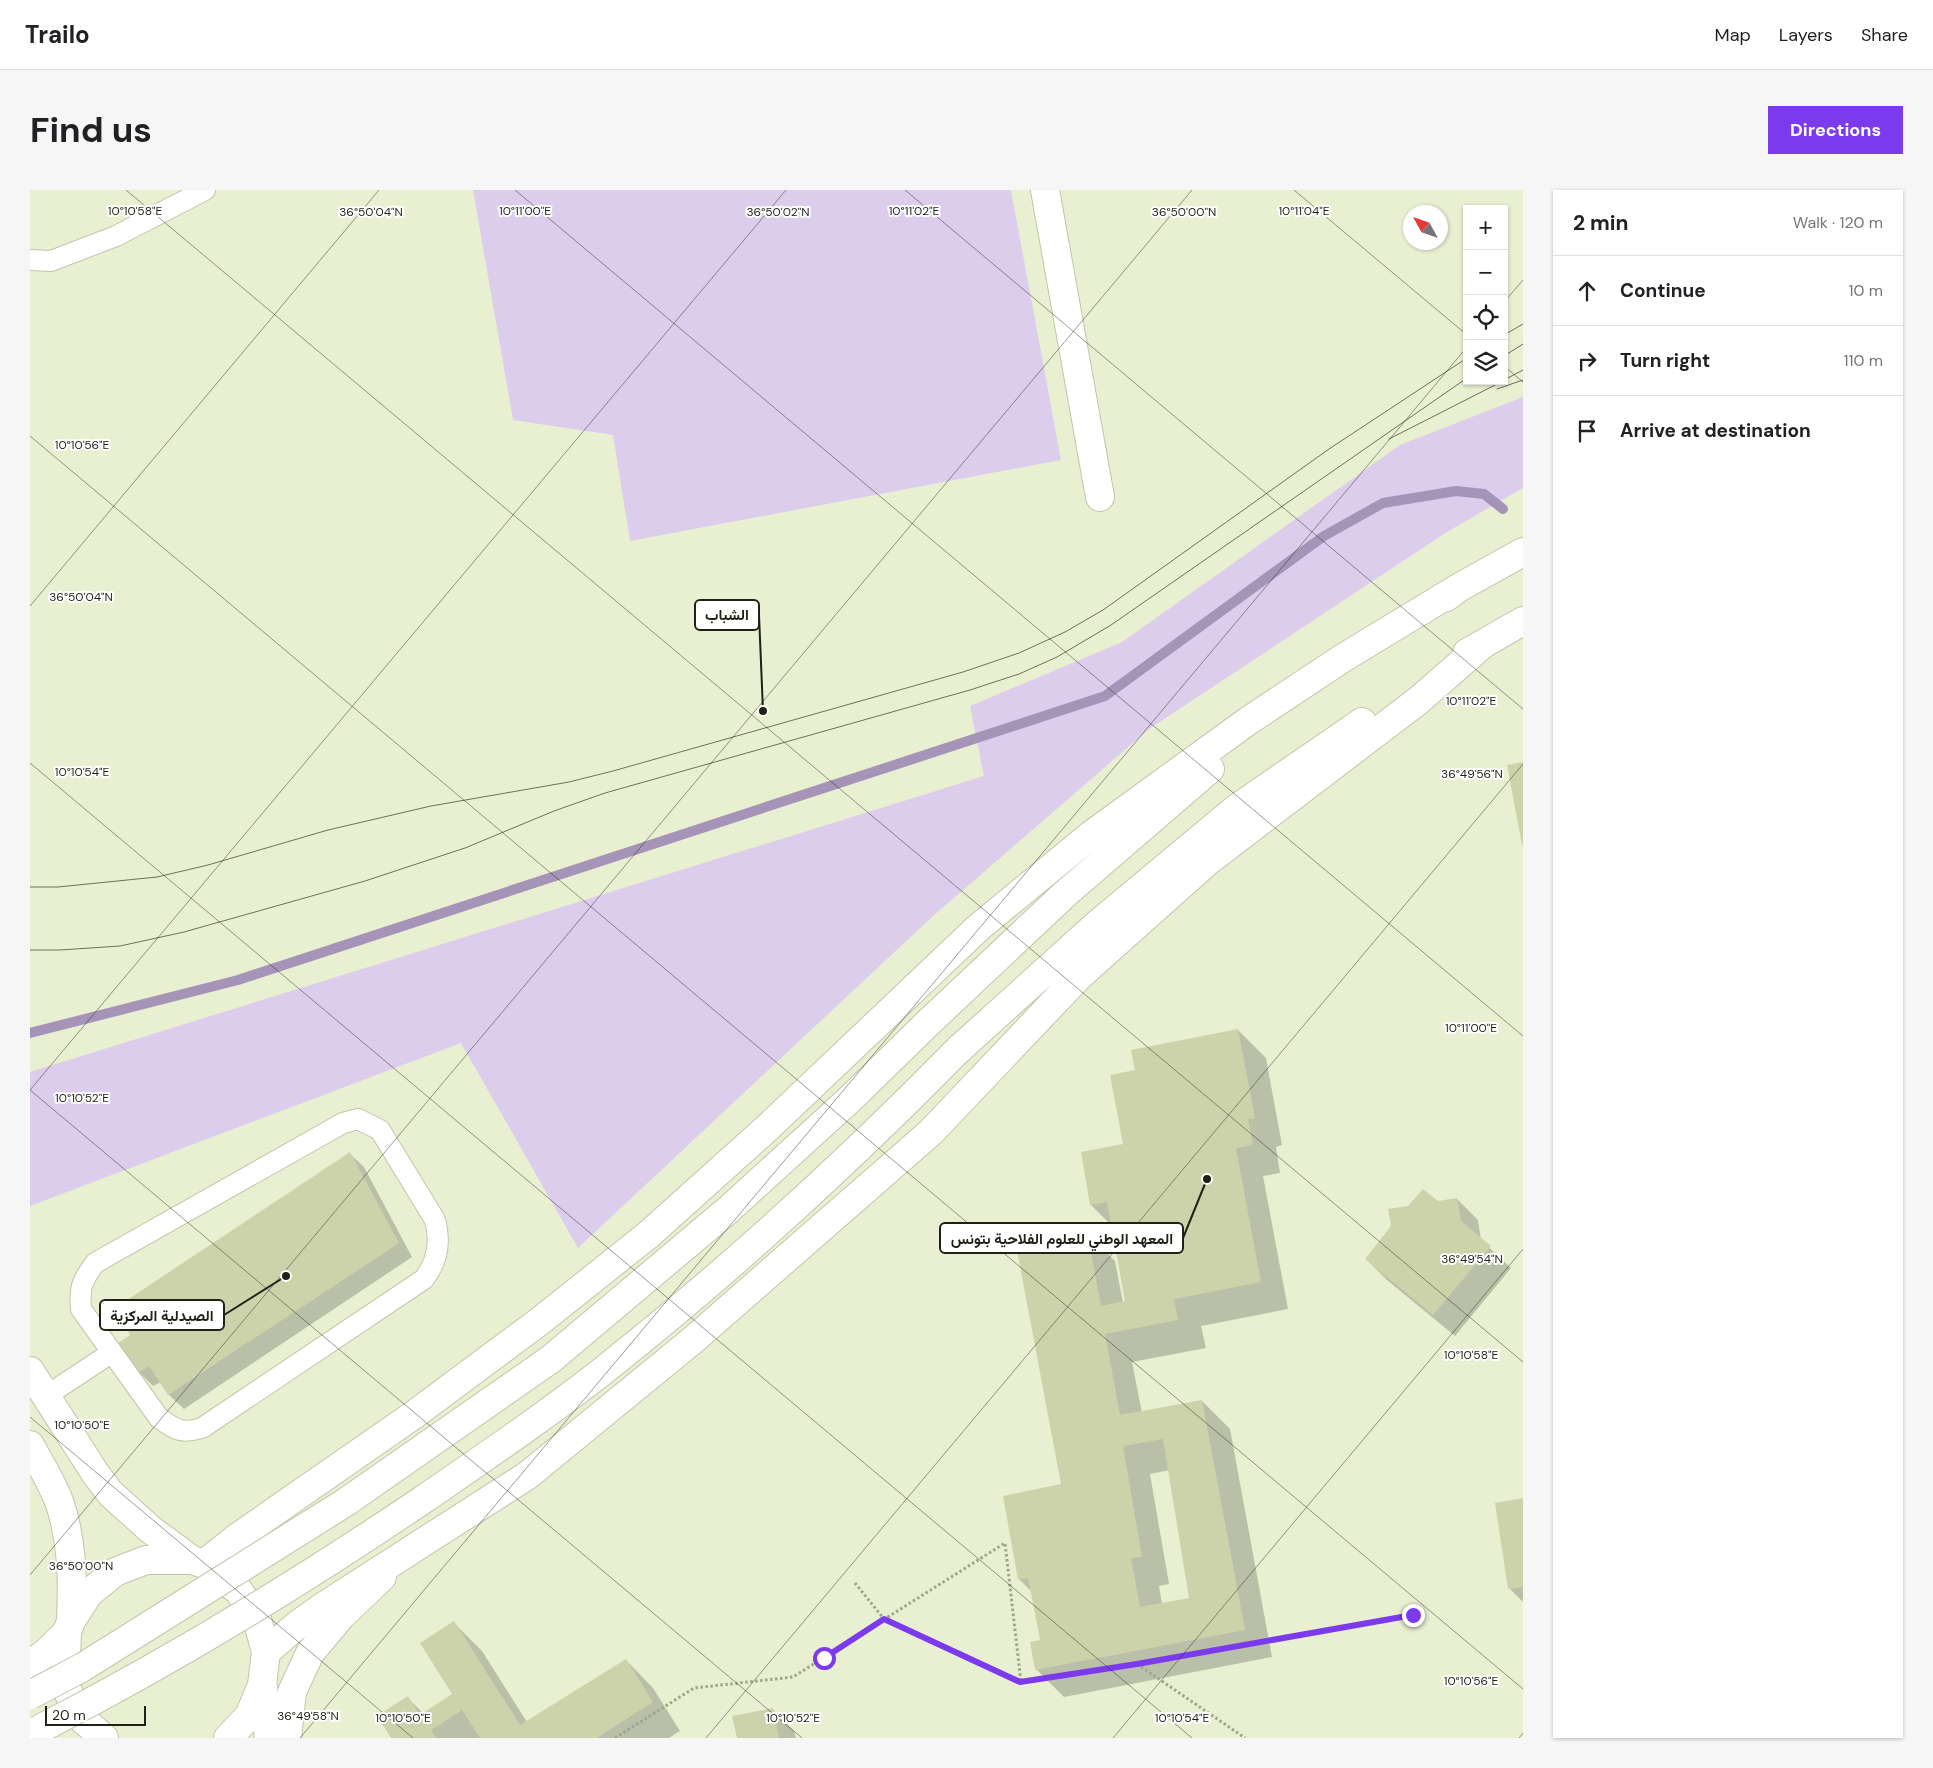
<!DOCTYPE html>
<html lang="en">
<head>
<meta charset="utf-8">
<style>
  body { margin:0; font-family:"DM Sans",Vazirmatn,sans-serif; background:#f6f6f6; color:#202124 }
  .controls { position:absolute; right:15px; top:15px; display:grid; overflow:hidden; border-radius:0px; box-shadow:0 1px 4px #0004 }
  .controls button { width:45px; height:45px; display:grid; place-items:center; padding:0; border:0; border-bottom:1px solid #e0e0e0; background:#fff; color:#202124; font:25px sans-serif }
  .compass { position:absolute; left:1373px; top:15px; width:45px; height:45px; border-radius:50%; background:#fff; box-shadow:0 1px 4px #0004; rotate:310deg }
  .scale { position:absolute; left:15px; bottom:12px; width:101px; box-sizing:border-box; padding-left:5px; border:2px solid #1f2116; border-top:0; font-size:14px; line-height:18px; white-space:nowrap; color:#1f2116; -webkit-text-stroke:4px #fff; paint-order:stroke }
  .stop { position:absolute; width:15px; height:15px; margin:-11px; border:4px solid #7c3aed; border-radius:50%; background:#fff }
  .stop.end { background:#7c3aed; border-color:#fff; box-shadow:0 1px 5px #0008 }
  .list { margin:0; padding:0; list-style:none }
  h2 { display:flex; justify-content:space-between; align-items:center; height:65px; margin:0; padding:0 20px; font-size:21px }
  h2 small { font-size:16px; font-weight:400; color:#757577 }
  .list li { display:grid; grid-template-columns:32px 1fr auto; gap:15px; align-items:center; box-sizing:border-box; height:70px; padding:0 20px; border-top:1px solid #e0e0e0 }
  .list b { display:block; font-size:19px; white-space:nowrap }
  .list em { font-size:16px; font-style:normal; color:#757577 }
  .icon { flex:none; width:28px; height:28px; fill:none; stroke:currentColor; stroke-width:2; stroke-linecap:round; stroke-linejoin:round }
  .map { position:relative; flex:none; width:1493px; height:1548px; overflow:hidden; border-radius:0px }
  header { display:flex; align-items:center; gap:30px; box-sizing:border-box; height:70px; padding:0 25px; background:#fff; border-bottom:1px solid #e0e0e0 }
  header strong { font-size:24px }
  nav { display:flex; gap:28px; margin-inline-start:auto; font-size:18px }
  .intro { display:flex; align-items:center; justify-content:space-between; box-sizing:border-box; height:120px; padding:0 30px }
  h1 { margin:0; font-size:35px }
  .button { padding:12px 22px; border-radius:0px; background:#7c3aed; color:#fff; font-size:18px; font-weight:700 }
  main { display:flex; gap:30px; padding:0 30px }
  aside { flex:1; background:#fff; border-radius:0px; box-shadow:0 1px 4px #0004 }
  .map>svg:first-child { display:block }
  .green { fill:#dccdec }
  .shadow { fill:#0003; fill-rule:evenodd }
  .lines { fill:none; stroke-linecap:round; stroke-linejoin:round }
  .stream { stroke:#a594b8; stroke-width:10 }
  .building { fill:#ccd3ab; fill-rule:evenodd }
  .lane-casing { stroke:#c0c6a9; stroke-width:22 }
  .street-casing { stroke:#c0c6a9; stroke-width:30 }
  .primary-casing { stroke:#c0c6a9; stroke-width:30 }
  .highway-casing { stroke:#c0c6a9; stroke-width:30 }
  .path { stroke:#9fa48c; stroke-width:3; stroke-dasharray:2.5 2.5; stroke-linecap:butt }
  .lane { stroke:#fff; stroke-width:20 }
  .street { stroke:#fff; stroke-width:28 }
  .primary { stroke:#fff; stroke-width:28 }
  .highway { stroke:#fff; stroke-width:28 }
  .tram { stroke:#6c705d; stroke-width:1 }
  .highway-bridge-casing { stroke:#c0c6a9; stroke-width:30; stroke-linecap:butt }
  .highway-bridge { stroke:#fff; stroke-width:28 }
  .route { stroke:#7c3aed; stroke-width:6 }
  .ticks { fill:none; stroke:#1f2116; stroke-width:1; stroke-opacity:0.45 }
  .ticks-label { font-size:12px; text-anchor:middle; fill:#1f2116; stroke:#fff; stroke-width:4; stroke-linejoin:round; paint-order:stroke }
  .leader { fill:none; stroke:#1f2116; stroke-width:2 }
  .callout-dot { fill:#1f2116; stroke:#fff; stroke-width:2 }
  .callout { fill:#fff; stroke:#1f2116; stroke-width:2 }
  .callout-label { font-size:15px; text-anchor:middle; font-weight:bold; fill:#1f2116 }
</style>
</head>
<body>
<header>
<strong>Trailo</strong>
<nav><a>Map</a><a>Layers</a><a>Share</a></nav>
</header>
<div class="intro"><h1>Find us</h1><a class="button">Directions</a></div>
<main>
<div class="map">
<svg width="1493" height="1548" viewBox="0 0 1493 1548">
  <rect width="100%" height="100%" fill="#e9f0d1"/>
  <!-- green -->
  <path class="green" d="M443,0h538l50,270 -431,81 -17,-106 -100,-15z
    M1493,207v91l-76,44 -298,197 -216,187 -355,332 -117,-205 -431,163v-134l954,-296 -14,-70 152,-64 278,-197z"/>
  <!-- shadow -->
  <path class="shadow" d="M1208,840l28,28 16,87 -6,2 4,26 -17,3 25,133 -87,17 5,22 -74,14 10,51 60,-12 28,28 42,228 -208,40 -28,-28 6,-28 -10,-49 -13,-13 43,-94 25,-252 28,28 8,42 3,-1 -14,-76 -21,-21 -9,-52 43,-8 11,-74zM1140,1280l21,130 -29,4 -3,-18 10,-2 -19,-110z
    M319,963l15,14 48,90 -228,152 -15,-14 -8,-13 -8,4 -14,-14z
    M1427,1009l21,21 3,20 30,28 -56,68 -68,-56 -21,-21 71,-56z
    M1493,1309v103l-13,-13 -14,-85z
    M424,1433l28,28 45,71 99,-62 27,28 27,43 -11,7h-277l16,-40 16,16 30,-19z
    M743,1520l21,21 2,7h-58z"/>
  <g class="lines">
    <!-- stream -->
    <path class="stream" d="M0,843l208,-53 867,-284 219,-160 59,-33 73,-12 28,3 19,15"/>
  </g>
  <!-- building -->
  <path class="building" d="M1493,572v83h-1l-15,-80z
    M1208,839l17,89 -7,1 5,26 -17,3 25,134 -87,17 4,21 -73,14 15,81 82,-15 43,230 -210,40 -5,-28 10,-2 -12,-62 -10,2 -15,-84 58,-12 -45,-239 71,-14 14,75 24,-5 -18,-99 -17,3 -9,-53 42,-8 -13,-69 25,-5 -4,-20zM1133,1249l26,159 -49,9 -9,-49 11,-1 -19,-111z
    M320,962l49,91 -231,152 -19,-29 -11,7 -21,-29 13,-9 -15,-27z
    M1393,999l15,12 19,-3 4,23 30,25 -58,69 -68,-56 26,-33 -3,-17 20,-3z
    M1493,1308v89l-15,2 -13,-86z
    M424,1431l66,104 106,-66 27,43 -56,36h-117l-18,-28 -31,20 5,8h-45l-14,-22 31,-20 12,19 32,-21 -32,-51z
    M743,1518l6,30h-42l-5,-22z"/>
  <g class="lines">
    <!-- lane casing -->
    <g class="lane-casing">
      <path id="lane" d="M0,70l21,1 65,-25 89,-46
        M328,929l22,11 55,90c6,22 3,41 -11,59l-222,149c-21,6 -26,2 -43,-10l-78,-109c-2,-22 1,-28 14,-46l248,-140z
        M16,1206l65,-43"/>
    </g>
    <!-- street casing -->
    <g class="street-casing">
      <path id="street" d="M1015,0l55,307"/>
    </g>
    <!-- primary casing -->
    <g class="primary-casing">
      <path id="primary" d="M0,1181l65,102 16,21 40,36 41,30
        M0,1255c10,19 23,39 30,59 12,37 13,75 11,114
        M233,1497l6,51
        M74,1548l-25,-22 -14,-31 2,-53 4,-11 18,-28 26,-21 31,-12h46l12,4 35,27 18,28 9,33 -4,33 -13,31 -21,22
        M257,1548l5,-46 18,-39 31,-37 41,-39"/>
    </g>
    <!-- highway casing -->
    <g class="highway-casing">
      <path id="highway" d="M1415,408l15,-11 63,-35
        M1437,463l56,-32
        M900,831l135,-127 145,-125
        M928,860l142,-128 137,-114 125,-86
        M174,1374l34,-27 177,-123 125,-93 108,-86 117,-105 214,-203 112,-92 157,-114 95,-63 117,-71
        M236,1462l30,-26 28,-20 204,-131 165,-135 238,-208 148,-156 129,-115 211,-161 64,-56
        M0,1475l18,-14 19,-19"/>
    </g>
    <!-- path -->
    <path class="path" d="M825,1393l29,36 137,63
      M1107,1474l108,74
      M585,1548l79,-50 99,-11 212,-134 16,139 116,-18 276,-49"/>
    <!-- lane -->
    <use href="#lane" class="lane"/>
    <!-- street -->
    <use href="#street" class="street"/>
    <!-- primary -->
    <use href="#primary" class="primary"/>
    <!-- highway -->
    <use href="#highway" class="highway"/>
    <!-- tram -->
    <path class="tram" d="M1474,145l19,-11
      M1474,166l19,-12
      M1474,190l19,-10
      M1467,199l26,-9
      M1359,249l114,-58
      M0,697h28l99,-10 51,-12 120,-35 103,-24 138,-24 44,-11 350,-99 56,-19 46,-21 38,-22 226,-161 138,-91
      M0,760h30l60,-4 64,-14 181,-51 100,-33 89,-37 51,-18 365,-103 49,-16 38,-17 54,-32 356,-247"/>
    <!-- highway-bridge casing -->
    <g class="highway-bridge-casing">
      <path id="highway-bridge" d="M0,1505l53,-28 263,-165 205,-143 177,-149 121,-110 81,-79
        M0,1544c137,-70 267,-149 394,-235 61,-42 123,-84 180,-129 125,-99 243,-207 354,-320"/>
    </g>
    <!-- highway-bridge -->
    <use href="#highway-bridge" class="highway-bridge"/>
  </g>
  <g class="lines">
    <!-- route -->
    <path class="route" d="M794,1468l60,-39 136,63 117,-18 276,-49"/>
  </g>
  <!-- ticks -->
  <path class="ticks" d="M96,0l1397,1172M485,0l1008,846M875,0l618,519M1264,0l173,145M1474,112l19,-22M1474,176l19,16M0,246l1493,1253M0,416l349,-416M0,573l1162,975M0,900l772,648M0,900l756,-900M0,1227l383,321M0,1385l1162,-1385M270,1548l1167,-1391M676,1548l817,-974M1083,1548l410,-489M1489,1548l4,-5"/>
  <g class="ticks-label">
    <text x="105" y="25">10°10'58"E</text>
    <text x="495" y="25">10°11'00"E</text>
    <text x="884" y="25">10°11'02"E</text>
    <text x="1274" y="25">10°11'04"E</text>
    <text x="341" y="26">36°50'04"N</text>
    <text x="748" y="26">36°50'02"N</text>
    <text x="1154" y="26">36°50'00"N</text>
    <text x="52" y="259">10°10'56"E</text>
    <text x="51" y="411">36°50'04"N</text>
    <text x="1441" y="515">10°11'02"E</text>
    <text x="52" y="586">10°10'54"E</text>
    <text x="1442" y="588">36°49'56"N</text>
    <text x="1441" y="842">10°11'00"E</text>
    <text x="52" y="912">10°10'52"E</text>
    <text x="1442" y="1073">36°49'54"N</text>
    <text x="1441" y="1169">10°10'58"E</text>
    <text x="52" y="1239">10°10'50"E</text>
    <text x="51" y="1380">36°50'00"N</text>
    <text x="1441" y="1495">10°10'56"E</text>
    <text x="278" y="1530">36°49'58"N</text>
    <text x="373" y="1532">10°10'50"E</text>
    <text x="763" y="1532">10°10'52"E</text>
    <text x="1152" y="1532">10°10'54"E</text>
  </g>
  <!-- callouts -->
  <path class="leader" d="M733 521L729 425M1177 989L1153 1048M256 1086L194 1125"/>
  <g class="callout-dot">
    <circle cx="733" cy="521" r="5"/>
    <circle cx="1177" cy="989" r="5"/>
    <circle cx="256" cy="1086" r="5"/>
  </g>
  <g class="callout">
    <rect x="665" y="410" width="64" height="30" rx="5"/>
    <rect x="910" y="1033" width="243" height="30" rx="5"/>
    <rect x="70" y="1110" width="124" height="30" rx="5"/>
  </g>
  <g class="callout-label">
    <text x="697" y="430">الشباب</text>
    <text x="1032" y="1054">المعهد الوطني للعلوم الفلاحية بتونس</text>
    <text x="132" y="1131">الصيدلية المركزية</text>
  </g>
</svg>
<div class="controls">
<button>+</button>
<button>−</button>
<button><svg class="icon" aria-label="locate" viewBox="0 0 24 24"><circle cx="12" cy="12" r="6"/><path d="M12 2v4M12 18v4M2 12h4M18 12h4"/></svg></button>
<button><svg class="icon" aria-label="layers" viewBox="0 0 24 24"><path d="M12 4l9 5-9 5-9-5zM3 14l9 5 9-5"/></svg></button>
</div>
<svg class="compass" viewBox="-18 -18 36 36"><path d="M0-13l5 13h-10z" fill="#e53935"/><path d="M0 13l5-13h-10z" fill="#757577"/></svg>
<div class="scale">20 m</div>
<div class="stop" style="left:794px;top:1468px"></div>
<div class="stop end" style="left:1383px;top:1425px"></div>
</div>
<aside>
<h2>2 min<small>Walk · 120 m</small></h2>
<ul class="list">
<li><svg class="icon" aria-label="ahead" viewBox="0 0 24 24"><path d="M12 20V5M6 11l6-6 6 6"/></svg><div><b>Continue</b></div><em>10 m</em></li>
<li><svg class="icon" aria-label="right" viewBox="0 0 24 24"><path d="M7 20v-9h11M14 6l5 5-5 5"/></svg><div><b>Turn right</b></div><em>110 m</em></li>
<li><svg class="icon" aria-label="arrive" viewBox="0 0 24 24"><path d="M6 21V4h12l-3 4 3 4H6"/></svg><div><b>Arrive at destination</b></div></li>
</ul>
</aside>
</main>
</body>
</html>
